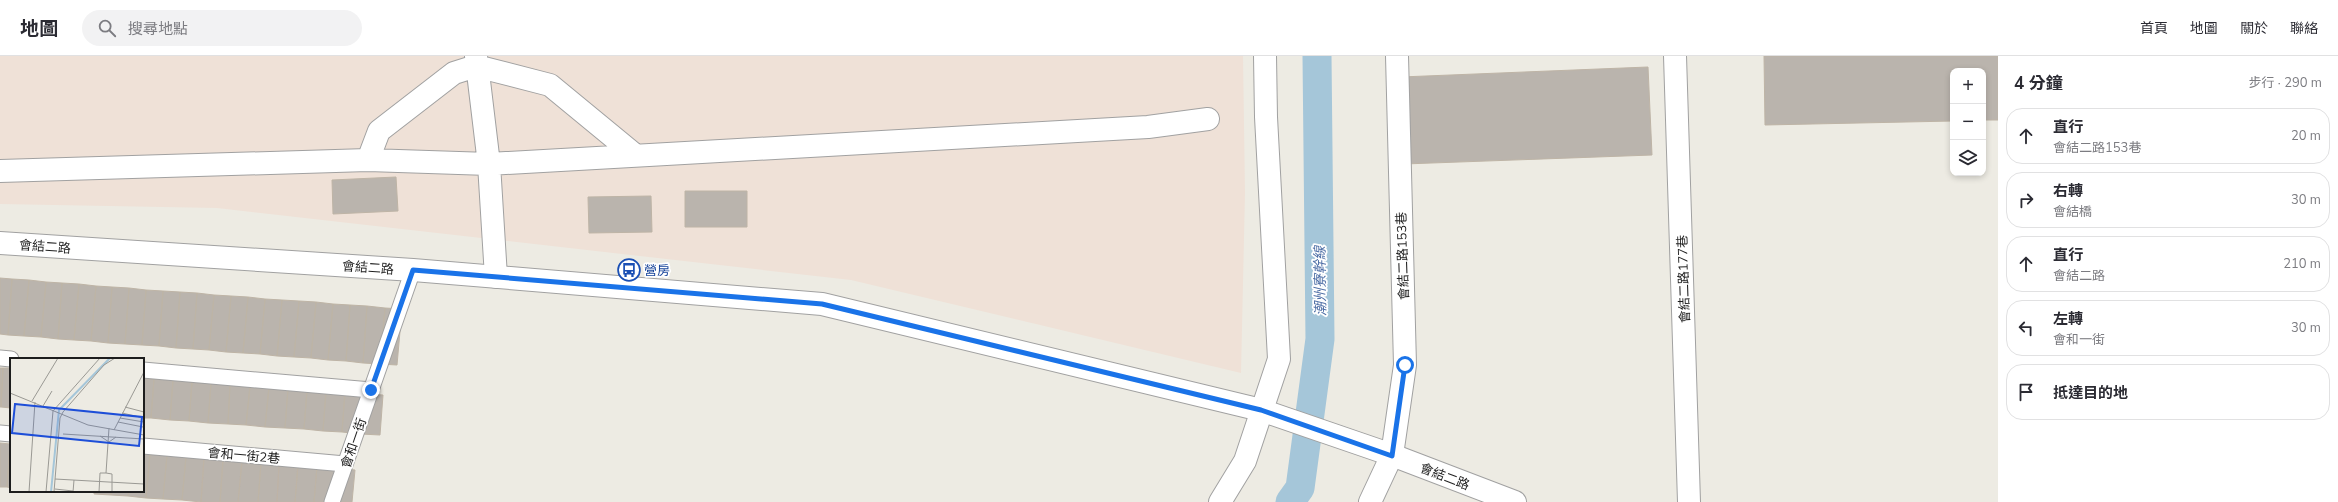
<!DOCTYPE html>
<html lang="zh-TW">
<head>
<meta charset="utf-8">
<style>
  body { margin:0; font-family:"Nunito Sans","Noto Sans TC",sans-serif; background:#f2f2f3; color:#2b2b33 }
  .controls { position:absolute; right:12px; top:12px; display:grid; overflow:hidden; border-radius:8px; box-shadow:0 2px 6px #0003 }
  .controls button { width:36px; height:36px; display:grid; place-items:center; padding:0; border:0; border-bottom:1px solid #e1e1e2; background:#fff; color:#2b2b33; font:20px sans-serif }
  .stop { position:absolute; width:12px; height:12px; margin:-9px; border:3px solid #1a73e8; border-radius:50%; background:#fff }
  .stop.end { background:#1a73e8; border-color:#fff; box-shadow:0 1px 4px #0008 }
  .list { margin:0; padding:0; list-style:none }
  h2 { display:flex; justify-content:space-between; align-items:center; height:52px; margin:0; padding:0 16px; font-size:17px }
  h2 small { font-size:13px; font-weight:400; color:#7c7c81 }
  .list li { display:grid; grid-template-columns:26px 1fr auto; gap:12px; align-items:center; box-sizing:border-box; height:56px; margin:0 8px 8px; padding:0 8px; border:1px solid #e1e1e2; border-radius:16px }
  .list b { display:block; font-size:15px; white-space:nowrap }
  .list p { margin:0; font-size:13px; white-space:nowrap; color:#7c7c81 }
  .list em { font-size:13px; font-style:normal; color:#7c7c81 }
  .icon { flex:none; width:22px; height:22px; fill:none; stroke:currentColor; stroke-width:2; stroke-linecap:round; stroke-linejoin:round }
  .map { position:relative; flex:none; width:1998px; height:446px; overflow:hidden }
  header { display:flex; align-items:center; gap:24px; box-sizing:border-box; height:56px; padding:0 20px; background:#fff; border-bottom:1px solid #e1e1e2 }
  header strong { font-size:19px }
  nav { display:flex; gap:22px; margin-inline-start:auto; font-size:14px }
  .search { width:280px; height:36px; background:#f2f2f3; display:flex; align-items:center; gap:10px; box-sizing:border-box; padding:0 14px; border-radius:22px; color:#7c7c81; font-size:15px }
  main { display:flex }
  aside { flex:1; background:#fff }
  .map>svg:first-child { display:block }
  .military { fill:#efe1d7 }
  .lines { fill:none; stroke-linecap:round; stroke-linejoin:round }
  .canal { stroke:#a5c6d9; stroke-width:29 }
  .building { fill:#bab4ad; stroke:#beb4a6 }
  .service-casing { stroke:#a1a1a1; stroke-width:17 }
  .minor-casing { stroke:#a1a1a1; stroke-width:24 }
  .tertiary-casing { stroke:#a1a1a1; stroke-width:24 }
  .service { stroke:#fff; stroke-width:15 }
  .minor { stroke:#fff; stroke-width:22 }
  .tertiary { stroke:#fff; stroke-width:22 }
  .route { stroke:#1a73e8; stroke-width:5 }
  .labels { text-anchor:middle; stroke-width:3.5; stroke-linejoin:round; paint-order:stroke }
  .street-label { font-size:13px; fill:#1d1d1d; stroke:#fff }
  .transit-label { font-size:13px; fill:#164399; stroke:#fff; text-anchor:start }
  .water-label { font-size:14px; font-style:italic; fill:#4f6fa6; stroke:#fff }
  .inset-river { fill:none; stroke:#a5c6d9; stroke-width:2 }
  .inset-road { fill:none; stroke:#9a9994; stroke-width:1 }
  .view { fill:#1d4ed8; fill-opacity:0.15; stroke:#1d4ed8; stroke-width:2 }
  .inset-edge { fill:none; stroke:#1d1d1d; stroke-width:2 }
</style>
</head>
<body>
<header>
<strong>地圖</strong>
<div class="search"><svg class="icon" aria-label="search" viewBox="0 0 24 24"><circle cx="10" cy="10" r="6"/><path d="M15 15l6 6"/></svg>搜尋地點</div>
<nav><a>首頁</a><a>地圖</a><a>關於</a><a>聯絡</a></nav>
</header>
<main>
<div class="map">
<svg width="1998" height="446" viewBox="0 0 1998 446">
  <rect width="100%" height="100%" fill="#edebe3"/>
  <!-- military -->
  <path class="military" d="M0,0h1243l2,137 -4,180 -390,-93 -634,-72 -217,-4z"/>
  <g class="lines">
    <!-- canal -->
    <path class="canal" d="M1290,446l10,-14 20,-149 -3,-283"/>
  </g>
  <!-- building -->
  <path class="building" d="M1764,0h234v64h-15v-49h-30v50l-188,4z
    M1648,11l4,88 -248,9 -3,-87z
    M396,121l2,34 -65,3 -1,-34z
    M685,135h62v36h-62z
    M651,140l1,36 -63,1 -1,-36z
    M0,222l12,1 -4,56 -8,-1z
    M12,223l17,1 -5,56 -16,-1z
    M29,224l17,2 -5,55 -17,-1z
    M46,226l16,1 -4,56 -17,-2z
    M62,227l17,1 -5,56 -16,-1z
    M79,228l17,2 -5,55 -17,-1z
    M96,230l16,1 -4,56 -17,-2z
    M112,231l17,1 -4,56 -17,-1z
    M129,232l17,2 -4,55 -17,-1z
    M146,234l17,1 -4,55 -17,-1z
    M163,235l17,1 -4,56 -17,-2z
    M180,236l17,1 -4,56 -17,-1z
    M197,237l17,2 -5,55 -16,-1z
    M214,239l17,1 -5,56 -17,-2z
    M231,240l17,1 -5,56 -17,-1z
    M248,241l17,2 -5,55 -17,-1z
    M265,243l17,1 -5,56 -17,-2z
    M282,244l17,1 -5,56 -17,-1z
    M299,245l17,1 -5,56 -17,-1z
    M316,246l17,2 -5,56 -17,-2z
    M333,248l17,1 -4,56 -18,-1z
    M350,249l17,1 -4,57 -17,-2z
    M367,250l18,2 -5,56 -17,-1z
    M385,252l17,1 -5,56 -17,-1z
    M0,312h3l-2,39h-1z
    M3,312h8v40l-10,-1z
    M143,322l11,1 -3,39h-8z
    M154,323l19,1 -3,40 -19,-2z
    M173,324l19,2 -3,39 -19,-1z
    M192,326l19,1 -3,40 -19,-2z
    M211,327l19,1 -2,40 -20,-1z
    M230,328l20,2 -4,39 -18,-1z
    M250,330l19,1 -4,40 -19,-2z
    M269,331l19,1 -3,40 -20,-1z
    M288,332l19,2 -3,39 -19,-1z
    M307,334l19,1 -3,40 -19,-2z
    M326,335l19,1 -3,40 -19,-1z
    M345,336l19,2 -3,40 -19,-2z
    M364,338l19,1 -3,40 -19,-1z
    M0,387l10,1 -3,43h-7z
    M10,388h1v44l-4,-1z
    M143,397l7,1 -4,44 -18,-2 1,-5h14z
    M150,398l17,1 -4,44 -17,-1z
    M167,399l19,2 -4,43 -19,-1z
    M186,401l18,1 -3,44 -19,-2z
    M204,402l19,2 -3,42h-19z
    M223,404l19,1 -4,41h-18z
    M242,405l19,2 -3,39h-20z
    M261,407l18,1 -2,38h-19z
    M279,408l19,1 -3,37h-18z
    M298,409l19,2 -3,35h-19z
    M317,411l19,1 -3,34h-19z
    M336,412l19,2 -3,32h-19z
    M94,435h17v4l-17,-1z
    M111,435h18l-1,5 -17,-1z"/>
  <g class="lines">
    <!-- service casing -->
    <g class="service-casing">
      <path id="service" d="M0,302l11,1
        M143,314l228,20
        M0,377l11,1
        M143,390l202,18
        M332,446l81,-232"/>
    </g>
    <!-- minor casing -->
    <g class="minor-casing">
      <path id="minor" d="M476,0l13,108 7,113
        M1675,0l14,446
        M368,104l11,-29 75,-58 22,-7 74,19 85,70
        M0,115l368,-11 121,4 659,-37 60,-8
        M1220,446l25,-41 34,-102 -13,-242 -1,-61
        M1370,446l22,-47 13,-90 -8,-309"/>
    </g>
    <!-- tertiary casing -->
    <g class="tertiary-casing">
      <path id="tertiary" d="M0,187l413,27 409,34 439,106 131,45 123,47"/>
    </g>
    <!-- service -->
    <use href="#service" class="service"/>
    <!-- minor -->
    <use href="#minor" class="minor"/>
    <!-- tertiary -->
    <use href="#tertiary" class="tertiary"/>
  </g>
  <g class="lines">
    <!-- route -->
    <path class="route" d="M371,334l42,-120 409,34 439,106 131,46 13,-91"/>
  </g>
  <!-- icons -->
  <defs>
    <g id="bus-ring" transform="scale(1.15)"><circle r="9.5" fill="#fff" stroke="#1a4fb4" stroke-width="1.5"/><path d="M-5-6H5V4H4V6H2V4H-2V6H-4V4H-5ZM-3.5-4V0h7V-4ZM-3.5 1.2v1.5H-2V1.2ZM2 1.2v1.5H3.5V1.2Z" fill="#1a4fb4"/></g>
  </defs>
  <g fill-rule="evenodd">
    <use href="#bus-ring" x="629" y="214"/>
  </g>
  <g class="labels">
    <!-- street labels -->
    <g class="street-label">
      <text transform="translate(45 190) rotate(4)" y="5">會結二路</text>
      <text transform="translate(1402 200) rotate(-92)" y="5">會結二路153巷</text>
      <text transform="translate(368 211) rotate(4)" y="5">會結二路</text>
      <text transform="translate(1683 223) rotate(-92)" y="5">會結二路177巷</text>
      <text transform="translate(353 387) rotate(-71)" y="5">會和一街</text>
      <text transform="translate(244 399) rotate(5)" y="5">會和一街2巷</text>
      <text transform="translate(1445 420) rotate(21)" y="5">會結二路</text>
    </g>
    <!-- transit labels -->
    <g class="transit-label">
      <text x="644" y="219">營房</text>
    </g>
    <!-- water labels -->
    <g class="water-label">
      <text transform="translate(1320 225) rotate(-91)" y="5">潮州寮幹線</text>
    </g>
  </g>
  <!-- overview -->
  <g transform="translate(10 302)">
    <rect width="134" height="134" fill="#edebe3"/>
    <path class="inset-river" d="M41,134l8,-82 51,-52"/>
    <path class="inset-road" d="M0,35l78,32 56,10M22,43l26,-43M33,48l9,-15M115,49l19,5M112,55l22,5M110,60l24,4M108,64l25,5M104,72l30,-58M53,76l81,5M90,78l9,6 7,-5M96,115l6,1v18M45,121l89,5M45,131l18,2M19,134l6,-90M36,134l7,-81 47,-53M44,134l6,-74 3,-6 41,-47 11,-7M63,134l1,-12M89,134l1,-19h6l3,-45"/>
    <path class="view" d="M5,46l127,13 -3,29 -127,-13z"/>
    <rect width="134" height="134" class="inset-edge"/>
  </g>
</svg>
<div class="controls">
<button>+</button>
<button>−</button>
<button><svg class="icon" aria-label="layers" viewBox="0 0 24 24"><path d="M12 4l9 5-9 5-9-5zM3 14l9 5 9-5"/></svg></button>
</div>
<div class="stop" style="left:1405px;top:309px"></div>
<div class="stop end" style="left:371px;top:334px"></div>
</div>
<aside>
<h2>4 分鐘<small>步行 · 290 m</small></h2>
<ul class="list">
<li><svg class="icon" aria-label="ahead" viewBox="0 0 24 24"><path d="M12 20V5M6 11l6-6 6 6"/></svg><div><b>直行</b><p>會結二路153巷</p></div><em>20 m</em></li>
<li><svg class="icon" aria-label="right" viewBox="0 0 24 24"><path d="M7 20v-9h11M14 6l5 5-5 5"/></svg><div><b>右轉</b><p>會結橋</p></div><em>30 m</em></li>
<li><svg class="icon" aria-label="ahead" viewBox="0 0 24 24"><path d="M12 20V5M6 11l6-6 6 6"/></svg><div><b>直行</b><p>會結二路</p></div><em>210 m</em></li>
<li><svg class="icon" aria-label="left" viewBox="0 0 24 24"><path d="M17 20v-9H6M10 6l-5 5 5 5"/></svg><div><b>左轉</b><p>會和一街</p></div><em>30 m</em></li>
<li><svg class="icon" aria-label="arrive" viewBox="0 0 24 24"><path d="M6 21V4h12l-3 4 3 4H6"/></svg><div><b>抵達目的地</b></div></li>
</ul>
</aside>
</main>
</body>
</html>
